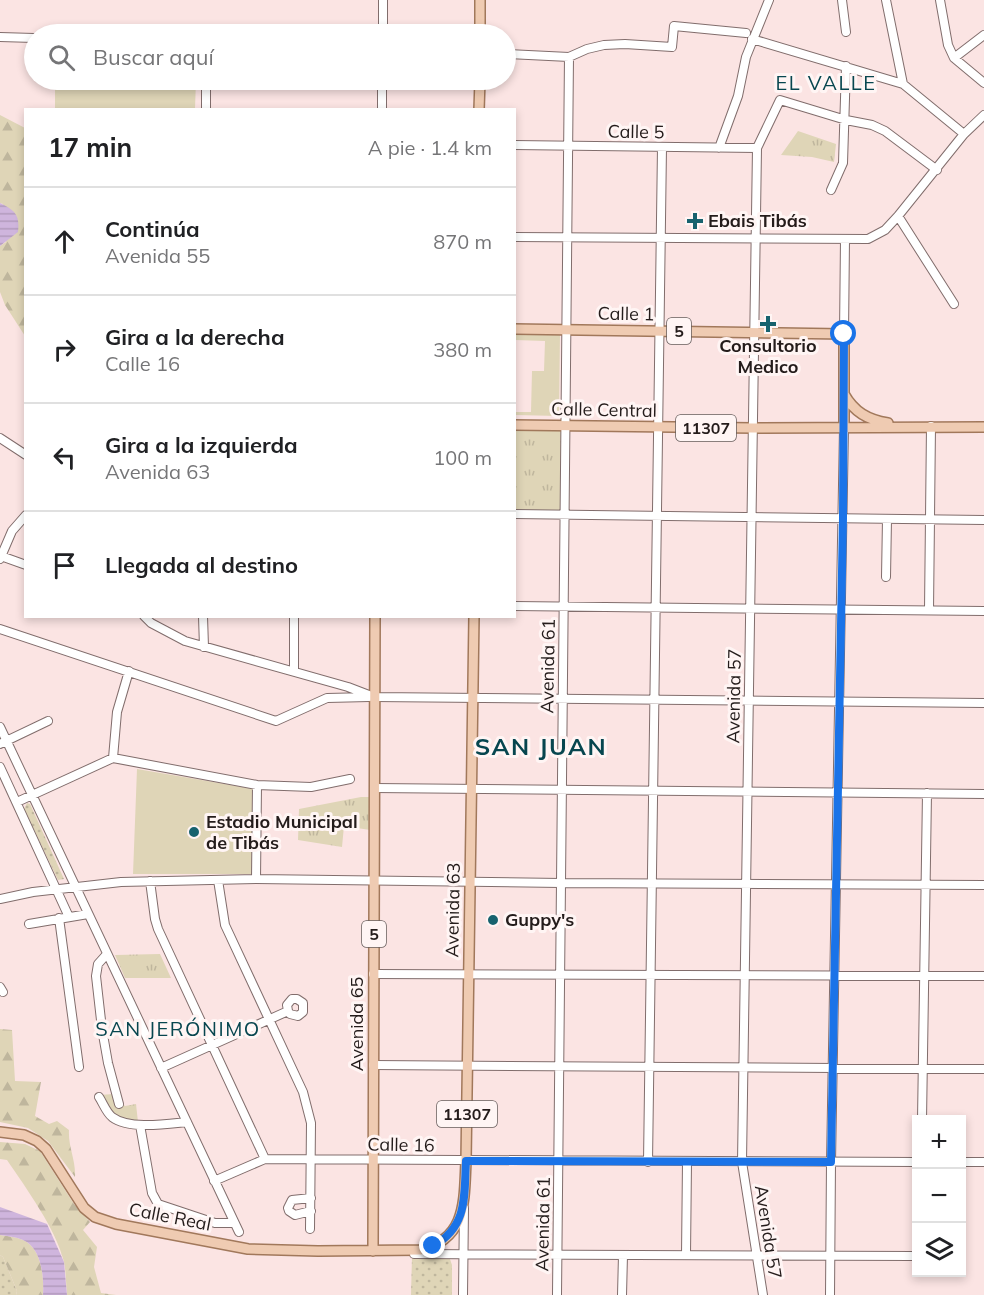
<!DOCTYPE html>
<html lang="es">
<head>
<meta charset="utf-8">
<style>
  body { margin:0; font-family:Mulish,sans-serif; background:#f2f2f2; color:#202124 }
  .controls { position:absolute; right:18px; bottom:18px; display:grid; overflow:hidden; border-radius:0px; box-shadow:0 3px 9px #0003 }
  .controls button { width:54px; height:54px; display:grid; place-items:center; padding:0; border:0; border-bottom:2px solid #e0e0e0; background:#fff; color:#202124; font:30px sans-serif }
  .stop { position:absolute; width:18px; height:18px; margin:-14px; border:4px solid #1a73e8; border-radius:50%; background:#fff }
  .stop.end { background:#1a73e8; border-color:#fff; box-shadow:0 2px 6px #0008 }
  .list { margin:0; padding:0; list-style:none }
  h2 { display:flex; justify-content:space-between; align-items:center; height:78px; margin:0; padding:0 24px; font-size:26px }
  h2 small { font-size:20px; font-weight:400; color:#757577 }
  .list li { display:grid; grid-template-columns:39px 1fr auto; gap:18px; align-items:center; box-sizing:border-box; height:108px; padding:0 24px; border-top:2px solid #e0e0e0 }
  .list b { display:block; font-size:22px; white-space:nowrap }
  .list p { margin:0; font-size:20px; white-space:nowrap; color:#757577 }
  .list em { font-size:20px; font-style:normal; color:#757577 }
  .icon { flex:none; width:33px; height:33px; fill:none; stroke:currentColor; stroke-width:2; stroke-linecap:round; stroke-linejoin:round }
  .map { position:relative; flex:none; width:984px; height:1295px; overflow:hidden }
  .search { position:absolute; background:#fff; box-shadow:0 3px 9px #0003; left:24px; top:24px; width:492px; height:66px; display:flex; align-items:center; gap:15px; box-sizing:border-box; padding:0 21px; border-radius:33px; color:#757577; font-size:22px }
  .panel { position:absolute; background:#fff; box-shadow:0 3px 9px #0003; left:24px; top:108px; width:492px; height:510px; border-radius:0px }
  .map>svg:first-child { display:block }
  .grass { fill:url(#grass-dots) }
  .forest { fill:url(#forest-firs) }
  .park { fill:url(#park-tufts) }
  .garden { fill:#dfd5b7 }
  .water { fill:url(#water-rules) }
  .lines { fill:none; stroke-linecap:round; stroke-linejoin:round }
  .minor-casing { stroke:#816d6c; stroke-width:10 }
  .major-casing { stroke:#a1785b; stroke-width:12 }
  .minor { stroke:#fff; stroke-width:8 }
  .major { stroke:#efcbb2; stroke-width:9 }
  .route { stroke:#1a73e8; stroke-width:8 }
  .poi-dot { fill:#17626e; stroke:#fff5f4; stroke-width:2 }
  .labels { text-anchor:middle; stroke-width:6; stroke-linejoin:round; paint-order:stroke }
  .shield { fill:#fff5f4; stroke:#665d5c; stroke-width:1.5 }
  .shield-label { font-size:16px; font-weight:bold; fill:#241c1b }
  .street-label { font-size:18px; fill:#241c1b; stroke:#fff5f4 }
  .poi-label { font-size:18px; font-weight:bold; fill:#241c1b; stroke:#fff5f4; text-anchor:start }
  .neighbourhood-label { font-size:20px; letter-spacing:1.5px; fill:#07464f; stroke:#fff5f4 }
  .district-label { font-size:24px; font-weight:bold; letter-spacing:1.5px; fill:#07464f; stroke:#fff5f4 }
</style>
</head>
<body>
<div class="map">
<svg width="984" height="1295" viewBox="0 0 984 1295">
  <defs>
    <pattern id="grass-dots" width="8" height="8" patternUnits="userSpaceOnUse" patternTransform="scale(1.5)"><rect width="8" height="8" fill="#dfd5b7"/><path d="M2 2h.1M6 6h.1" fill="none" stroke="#bfb69d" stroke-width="1.8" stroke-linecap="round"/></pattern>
    <pattern id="forest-firs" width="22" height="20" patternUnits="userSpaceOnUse" patternTransform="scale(1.5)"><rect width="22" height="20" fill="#dfd5b7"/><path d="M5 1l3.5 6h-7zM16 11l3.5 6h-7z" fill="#bfb69d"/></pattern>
    <pattern id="park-tufts" width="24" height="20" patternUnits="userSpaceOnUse" patternTransform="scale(1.5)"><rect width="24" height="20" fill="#dfd5b7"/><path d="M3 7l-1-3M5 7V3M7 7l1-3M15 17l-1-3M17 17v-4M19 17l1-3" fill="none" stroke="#bfb69d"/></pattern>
    <pattern id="water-rules" width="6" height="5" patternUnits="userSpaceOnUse" patternTransform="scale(1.5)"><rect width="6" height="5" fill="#cfb5dd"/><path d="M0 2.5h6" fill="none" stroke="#b29bbd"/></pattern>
  </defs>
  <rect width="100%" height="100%" fill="#fbe4e3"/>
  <!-- grass -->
  <path class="grass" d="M27,803l3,1 34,75 -6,1 -34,-71z
    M0,1255l3,2 14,34 -1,4h-16z
    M412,1257l38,2 2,6v30h-41z"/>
  <!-- forest -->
  <path class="forest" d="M0,115l25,13v208l-20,-31 -5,-13v-46l6,-4 -3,-38 -3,-1z
    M0,1029l12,1 3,51 26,1 -6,34 14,8 8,-3 12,9c-1,17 7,30 6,47l-27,-36 -20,-13 -28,-6z
    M0,1142l25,2 15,7 34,53 16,18 -7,8 14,17 -3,20 7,26 15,2h-49c-1,-11 -1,-23 -3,-33 -8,-33 -38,-74 -57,-102l-7,-1z
    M0,1235c7,1 16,2 23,5 19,8 21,38 20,55h-27l1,-4 -14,-34 -3,-2z"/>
  <!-- park -->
  <path class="park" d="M798,131l38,13 -2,18 -22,-5 -31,-2z
    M515,428l51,1 -1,82 -50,-1z
    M361,797h9v33l-26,-4 -2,21 -44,-7 1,-31z
    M160,954l11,24h-46l-10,-23z
    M113,1094l12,12 11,-2 2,18c-23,-4 -25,-8 -38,-27z"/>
  <!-- garden -->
  <path class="garden" d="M55,80h141l-1,29h-140z
    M515,334h45l-1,82 -44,-1v-3h16l1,-41h12l1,-30 -30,-1z
    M137,769l117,20 -2,85h-119z"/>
  <!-- water -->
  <path class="water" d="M0,203c15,7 20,12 18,29l-18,14z
    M0,1207l47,17 17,38 3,33h-24c1,-17 -1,-47 -20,-55 -7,-3 -16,-4 -23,-5z"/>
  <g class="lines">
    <!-- minor casing -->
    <g class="minor-casing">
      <path id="minor" d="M842,0l4,32
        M886,0l17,84
        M940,0l8,45 6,13 30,25
        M383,34v-34
        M0,37l34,1
        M752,39l151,45 61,50
        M506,54l63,3 18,-8 17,-4 21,-1 47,3 2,-21 72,7
        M954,58l30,-23
        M206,110v-30
        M382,110v-30
        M514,145l243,3
        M719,148l19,-52 8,-39 23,-57
        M831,190l12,-27 3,-97
        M898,216l56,88
        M514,237l354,2 17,-9 13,-14 66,-82 20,-19
        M844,334l1,-95
        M0,438l26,17
        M514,514l470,6
        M1,556l25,9
        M0,559l12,-28 14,-16
        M886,577l1,-58
        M514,606l470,5
        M929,610l2,-184
        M144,616l7,7 34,18 163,46 26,10 610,6
        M203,616l1,31
        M0,629l276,92 51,-23 42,-1
        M294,671v-55
        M0,727l239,505
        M0,744l48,-23
        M113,758l4,-46 12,-41
        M0,767l69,150
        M374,788l610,6
        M17,802l96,-44 144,27 54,2 39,-8
        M256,879l1,-94
        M218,880l7,45 78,167 8,31 -1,106
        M150,881l5,38 3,10 107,230
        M0,899l33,-7 88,-10 135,-3 305,4 423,2
        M59,918l20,149
        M29,924l59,-10
        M107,954l-9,10 -2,12 6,53 6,34 11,41
        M373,974l611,2
        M0,987l3,5
        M373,1065l611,4
        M161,1068l127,-57 2,3 8,2 5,-4v-9l-6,-4h-5l-5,6 1,6
        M99,1097c4,6 7,15 13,20 17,13 55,7 75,5
        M922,1120l5,-327
        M140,1125l12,68 6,11 57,19h19
        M648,1162l14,-1015
        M962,1162h22
        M214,1181l51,-22 651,3
        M311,1198l-19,2 -4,8 1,3 6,4 16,-4
        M414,1254l499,2
        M686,1255l1,-93
        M463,1295l1,-87
        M557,1295l12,-1238
        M622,1295l1,-40
        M763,1295l-21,-133 15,-1014 23,-48 66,20 26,5 13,6 52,39
        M830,1295l1,-133 13,-734"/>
    </g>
    <!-- major casing -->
    <g class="major-casing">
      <path id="major" d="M480,0v34
        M479,110l1,-30
        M514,329l330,5v94
        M844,394c10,18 24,26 44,29
        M514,425l239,3 231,-1
        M0,1132l24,3 13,6 9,8 38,59 11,9 21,7 132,25 70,2 102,-1c47,-11 44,-49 46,-89l8,-545
        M373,1251l2,-635"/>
    </g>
    <!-- minor -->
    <use href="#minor" class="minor"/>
    <!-- major -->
    <use href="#major" class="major"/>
  </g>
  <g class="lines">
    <!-- route -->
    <path class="route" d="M433,1246c35,-19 31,-50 33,-85l365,1 12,-644 1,-184"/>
  </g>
  <!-- markers -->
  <g class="poi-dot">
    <path d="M692 212h6v6h6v6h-6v6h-6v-6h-6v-6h6z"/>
    <path d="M765 315h6v6h6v6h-6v6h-6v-6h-6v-6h6z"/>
    <circle cx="194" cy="832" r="6"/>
    <circle cx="493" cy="920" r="6"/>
  </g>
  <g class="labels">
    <!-- shield labels -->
    <g class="shield">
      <rect x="667" y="318" width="24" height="26" rx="4.5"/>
      <rect x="676" y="415" width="60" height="26" rx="4.5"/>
      <rect x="362" y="921" width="24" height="26" rx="4.5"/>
      <rect x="437" y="1101" width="60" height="26" rx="4.5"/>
    </g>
    <g class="shield-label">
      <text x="679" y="337">5</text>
      <text x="706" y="434">11307</text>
      <text x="374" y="940">5</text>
      <text x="467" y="1120">11307</text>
    </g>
    <!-- street labels -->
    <g class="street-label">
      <text transform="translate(636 132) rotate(1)" y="6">Calle 5</text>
      <text transform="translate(626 314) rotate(1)" y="6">Calle 1</text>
      <text transform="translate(604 410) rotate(1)" y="6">Calle Central</text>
      <text transform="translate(548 666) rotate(-89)" y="6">Avenida 61</text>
      <text transform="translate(734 696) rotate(-89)" y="6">Avenida 57</text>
      <text transform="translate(453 910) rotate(-89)" y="6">Avenida 63</text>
      <text transform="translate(357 1024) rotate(-90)" y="6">Avenida 65</text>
      <text transform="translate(401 1145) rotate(1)" y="6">Calle 16</text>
      <text transform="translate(170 1217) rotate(11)" y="6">Calle Real</text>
      <text transform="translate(543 1224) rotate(-89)" y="6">Avenida 61</text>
      <text transform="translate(768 1232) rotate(81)" y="6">Avenida 57</text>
    </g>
    <!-- poi labels -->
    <g class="poi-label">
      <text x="708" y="227">Ebais Tibás</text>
      <text x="768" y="352" text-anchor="middle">Consultorio<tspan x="768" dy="21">Medico</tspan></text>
      <text x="206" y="828">Estadio Municipal<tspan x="206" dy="21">de Tibás</tspan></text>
      <text x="505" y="926">Guppy's</text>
    </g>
    <!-- neighbourhood labels -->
    <g class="neighbourhood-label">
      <text x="826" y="90">EL VALLE</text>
      <text x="178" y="1036">SAN JERÓNIMO</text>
    </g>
    <!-- district labels -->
    <g class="district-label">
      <text x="541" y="755">SAN JUAN</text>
    </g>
  </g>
</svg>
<div class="controls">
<button>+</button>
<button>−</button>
<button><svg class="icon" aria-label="layers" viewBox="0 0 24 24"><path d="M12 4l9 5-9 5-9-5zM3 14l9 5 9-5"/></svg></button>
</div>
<div class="stop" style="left:844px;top:334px"></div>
<div class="stop end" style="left:433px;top:1246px"></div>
<div class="search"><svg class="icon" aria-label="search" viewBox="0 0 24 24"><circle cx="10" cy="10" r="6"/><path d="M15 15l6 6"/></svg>Buscar aquí</div>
<section class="panel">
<h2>17 min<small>A pie · 1.4 km</small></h2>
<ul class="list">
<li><svg class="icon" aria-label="ahead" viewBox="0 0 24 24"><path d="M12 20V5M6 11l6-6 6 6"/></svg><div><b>Continúa</b><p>Avenida 55</p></div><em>870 m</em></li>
<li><svg class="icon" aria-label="right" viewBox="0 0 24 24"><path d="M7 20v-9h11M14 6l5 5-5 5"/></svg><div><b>Gira a la derecha</b><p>Calle 16</p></div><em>380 m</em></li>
<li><svg class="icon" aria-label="left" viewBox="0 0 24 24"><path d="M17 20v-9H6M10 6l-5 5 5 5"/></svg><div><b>Gira a la izquierda</b><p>Avenida 63</p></div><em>100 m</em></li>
<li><svg class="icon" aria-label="arrive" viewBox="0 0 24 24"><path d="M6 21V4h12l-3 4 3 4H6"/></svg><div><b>Llegada al destino</b></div></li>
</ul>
</section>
</div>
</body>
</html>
